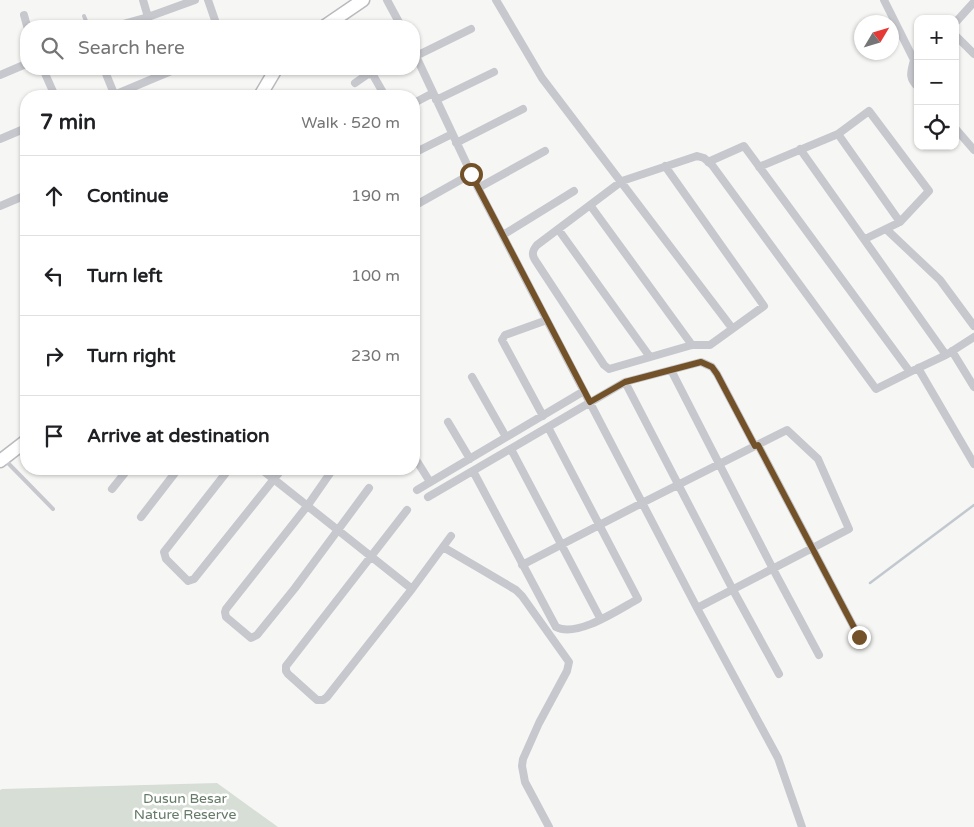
<!DOCTYPE html>
<html lang="en">
<head>
<meta charset="utf-8">
<style>
  body { margin:0; font-family:"Varela Round",sans-serif; background:#f2f2f2; color:#202124 }
  .controls { position:absolute; right:15px; top:15px; display:grid; overflow:hidden; border-radius:10px; box-shadow:0 1px 4px #0004 }
  .controls button { width:45px; height:45px; display:grid; place-items:center; padding:0; border:0; border-bottom:1px solid #e0e0e0; background:#fff; color:#202124; font:25px sans-serif }
  .compass { position:absolute; left:854px; top:15px; width:45px; height:45px; border-radius:50%; background:#fff; box-shadow:0 1px 4px #0004; rotate:52deg }
  .stop { position:absolute; width:15px; height:15px; margin:-11px; border:4px solid #745229; border-radius:50%; background:#fff }
  .stop.end { background:#745229; border-color:#fff; box-shadow:0 1px 5px #0008 }
  .list { margin:0; padding:0; list-style:none }
  h2 { display:flex; justify-content:space-between; align-items:center; height:65px; margin:0; padding:0 20px; font-size:21px }
  h2 small { font-size:16px; font-weight:400; color:#757577 }
  .list li { display:grid; grid-template-columns:32px 1fr auto; gap:15px; align-items:center; box-sizing:border-box; height:80px; padding:0 20px; border-top:1px solid #e0e0e0 }
  .list b { display:block; font-size:19px; white-space:nowrap }
  .list em { font-size:16px; font-style:normal; color:#757577 }
  .icon { flex:none; width:28px; height:28px; fill:none; stroke:currentColor; stroke-width:2; stroke-linecap:round; stroke-linejoin:round }
  .map { position:relative; flex:none; width:974px; height:827px; overflow:hidden }
  .search { position:absolute; background:#fff; box-shadow:0 1px 4px #0004; left:20px; top:20px; width:400px; height:55px; display:flex; align-items:center; gap:12px; box-sizing:border-box; padding:0 18px; border-radius:20px; color:#757577; font-size:19px }
  .panel { position:absolute; background:#fff; box-shadow:0 1px 4px #0004; left:20px; top:90px; width:400px; height:385px; border-radius:20px }
  .map>svg:first-child { display:block }
  .green { fill:#d6ded5 }
  .lines { fill:none; stroke-linecap:round; stroke-linejoin:round }
  .stream { stroke:#c2c8cf; stroke-width:2.5 }
  .trunk-casing { stroke:#b9babe; stroke-width:15 }
  .service { stroke:#c7c8cd; stroke-width:4 }
  .minor { stroke:#c7c8cd; stroke-width:8 }
  .trunk { stroke:#fff; stroke-width:12 }
  .route { stroke:#745229; stroke-width:6 }
  .labels { text-anchor:middle; stroke-width:5; stroke-linejoin:round; paint-order:stroke }
  .park-label { font-size:14px; fill:#667b68; stroke:#fff }
</style>
</head>
<body>
<div class="map">
<svg width="974" height="827" viewBox="0 0 974 827">
  <rect width="100%" height="100%" fill="#f6f7f4"/>
  <!-- green -->
  <path class="green" d="M217,783l61,44h-278v-37l2,-1z"/>
  <g class="lines">
    <!-- stream -->
    <path class="stream" d="M870,583l104,-78"/>
    <!-- trunk casing -->
    <g class="trunk-casing">
      <path id="trunk" d="M325,26l38,-26
        M260,96l16,-27
        M0,461l26,-20"/>
    </g>
    <!-- service -->
    <path class="service" d="M84,16l4,10
      M5,460l48,49"/>
    <!-- minor -->
    <path class="minor" d="M143,0l5,17
      M208,0l9,26
      M387,0l14,26
      M496,0l46,78 190,250
      M884,0l30,60c-3,12 -6,18 4,27
      M24,15l3,11
      M955,23l19,-21
      M116,26l32,-9 47,-17
      M955,35l19,19
      M414,52l64,136 219,420 81,150 24,69
      M416,56l55,-27
      M43,69l12,27
      M104,69l11,27
      M0,75l26,-11
      M355,83l13,-9 5,1 12,21
      M114,95l62,-26
      M436,100l58,-28
      M414,103l19,-10
      M955,128l19,22
      M838,134l62,88
      M0,139l26,-11
      M456,143l67,-34
      M800,149l146,206 28,-18
      M414,153l38,-19
      M708,162l36,-16 166,226 36,-17
      M665,166l99,140 -54,39h-18l-83,24 -5,-4 -67,-102c-5,-7 -6,-11 0,-18l85,-64 75,-25 7,2 8,7 164,224 34,-17
      M759,167l79,-33 31,-23 60,80 -29,31 -35,17
      M478,188l67,-37
      M590,205l102,140
      M0,206l26,-11
      M414,206l57,-32
      M558,229l92,128
      M886,229l54,51 34,46
      M503,235l71,-44
      M952,351l22,36
      M918,368l56,96
      M671,370l102,199 46,86
      M472,377l34,60
      M625,382l108,208 46,84
      M543,416l-41,-76 3,-5 42,-15
      M448,422l22,37
      M758,445l101,192
      M511,449l89,169
      M415,458l15,24
      M229,469l-65,83 2,7 22,22 6,-2 88,-110
      M261,469l151,120
      M333,469l-25,36 -82,104 -1,3 1,5 25,21 6,-3 38,-47 74,-100
      M473,471l83,156c21,11 62,-17 82,-28l-90,-172
      M112,489l16,-20
      M417,490l167,-99
      M428,497l197,-115 76,-20 11,5 5,7 38,72
      M407,510l-121,156v5l2,3 29,26h6l4,-3 85,-108 39,-53
      M141,517l37,-48
      M443,547l73,43 6,6 47,66 -2,9 -28,52 -16,36 -1,7 3,16 24,45
      M522,565l120,-62 145,-73 31,29 31,70 -152,79"/>
    <!-- trunk -->
    <use href="#trunk" class="trunk"/>
  </g>
  <g class="lines">
    <!-- route -->
    <path class="route" d="M471,174l119,228 35,-20 76,-20 11,5 5,7 38,72 3,-1 101,192"/>
  </g>
  <g class="labels">
    <!-- park labels -->
    <g class="park-label">
      <text x="185" y="803">Dusun Besar<tspan x="185" dy="16">Nature Reserve</tspan></text>
    </g>
  </g>
</svg>
<div class="controls">
<button>+</button>
<button>−</button>
<button><svg class="icon" aria-label="locate" viewBox="0 0 24 24"><circle cx="12" cy="12" r="6"/><path d="M12 2v4M12 18v4M2 12h4M18 12h4"/></svg></button>
</div>
<svg class="compass" viewBox="-18 -18 36 36"><path d="M0-13l5 13h-10z" fill="#e53935"/><path d="M0 13l5-13h-10z" fill="#757577"/></svg>
<div class="stop" style="left:471px;top:174px"></div>
<div class="stop end" style="left:859px;top:637px"></div>
<div class="search"><svg class="icon" aria-label="search" viewBox="0 0 24 24"><circle cx="10" cy="10" r="6"/><path d="M15 15l6 6"/></svg>Search here</div>
<section class="panel">
<h2>7 min<small>Walk · 520 m</small></h2>
<ul class="list">
<li><svg class="icon" aria-label="ahead" viewBox="0 0 24 24"><path d="M12 20V5M6 11l6-6 6 6"/></svg><div><b>Continue</b></div><em>190 m</em></li>
<li><svg class="icon" aria-label="left" viewBox="0 0 24 24"><path d="M17 20v-9H6M10 6l-5 5 5 5"/></svg><div><b>Turn left</b></div><em>100 m</em></li>
<li><svg class="icon" aria-label="right" viewBox="0 0 24 24"><path d="M7 20v-9h11M14 6l5 5-5 5"/></svg><div><b>Turn right</b></div><em>230 m</em></li>
<li><svg class="icon" aria-label="arrive" viewBox="0 0 24 24"><path d="M6 21V4h12l-3 4 3 4H6"/></svg><div><b>Arrive at destination</b></div></li>
</ul>
</section>
</div>
</body>
</html>
